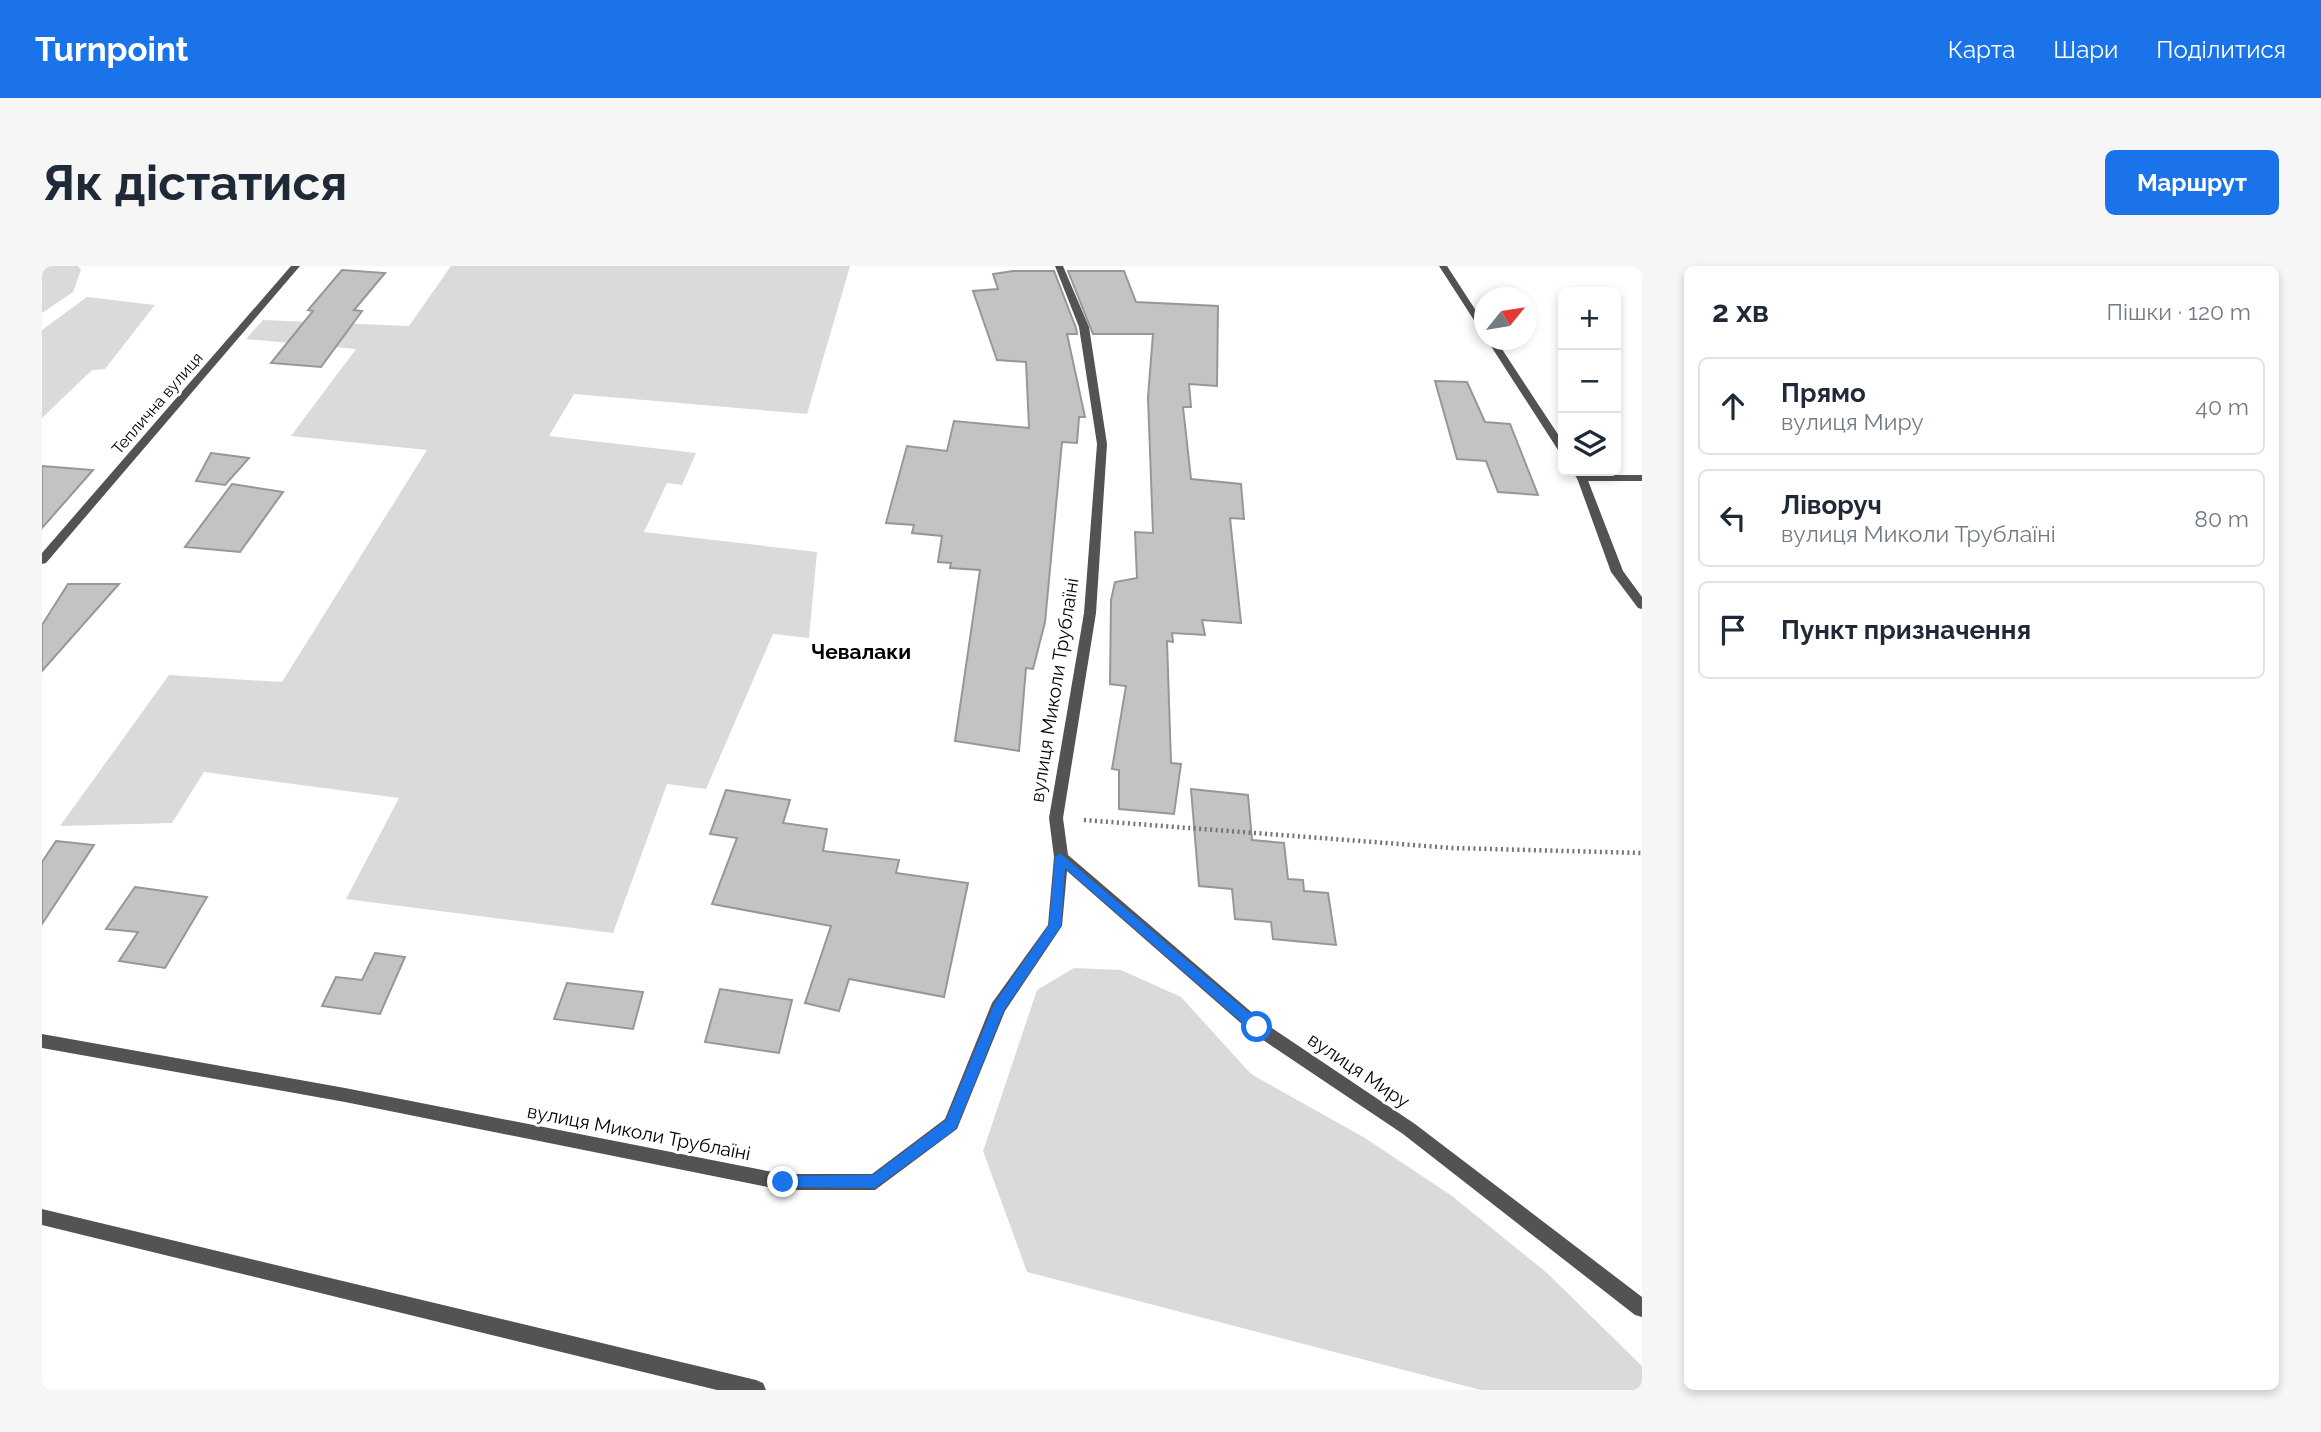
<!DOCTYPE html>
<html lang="uk">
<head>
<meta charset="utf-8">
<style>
  body { margin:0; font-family:Raleway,sans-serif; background:#f6f6f7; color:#1f2937 }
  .controls { position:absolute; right:21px; top:21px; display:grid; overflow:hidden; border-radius:10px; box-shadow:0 4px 10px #0003 }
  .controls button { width:63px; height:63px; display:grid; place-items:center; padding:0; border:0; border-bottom:2px solid #e0e1e3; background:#fff; color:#1f2937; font:35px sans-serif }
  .compass { position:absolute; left:1432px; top:21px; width:63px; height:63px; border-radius:50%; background:#fff; box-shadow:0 4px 10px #0003; rotate:60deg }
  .stop { position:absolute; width:21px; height:21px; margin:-16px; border:5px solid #1a73e8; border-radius:50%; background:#fff }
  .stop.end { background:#1a73e8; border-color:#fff; box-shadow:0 2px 7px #0008 }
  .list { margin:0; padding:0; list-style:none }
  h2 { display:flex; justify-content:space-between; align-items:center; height:91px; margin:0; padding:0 28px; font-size:30px }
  h2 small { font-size:23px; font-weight:400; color:#747a83 }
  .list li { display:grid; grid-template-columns:46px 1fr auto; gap:21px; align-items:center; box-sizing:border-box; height:98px; margin:0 14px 14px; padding:0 14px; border:2px solid #e0e1e3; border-radius:10px }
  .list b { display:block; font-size:26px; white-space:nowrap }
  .list p { margin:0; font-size:23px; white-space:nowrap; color:#747a83 }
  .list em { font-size:23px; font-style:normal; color:#747a83 }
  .icon { flex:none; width:38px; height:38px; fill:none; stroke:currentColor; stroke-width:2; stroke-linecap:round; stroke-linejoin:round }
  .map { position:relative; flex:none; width:1600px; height:1124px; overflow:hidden; border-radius:10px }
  header { display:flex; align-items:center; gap:42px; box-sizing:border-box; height:98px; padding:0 35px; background:#1a73e8; color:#fff }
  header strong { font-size:33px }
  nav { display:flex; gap:38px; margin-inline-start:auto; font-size:24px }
  .intro { display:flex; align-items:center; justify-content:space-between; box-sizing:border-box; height:168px; padding:0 42px }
  h1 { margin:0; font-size:49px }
  .button { padding:18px 32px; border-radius:10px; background:#1a73e8; color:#fff; font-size:24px; font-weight:700 }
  main { display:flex; gap:42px; padding:0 42px }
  aside { flex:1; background:#fff; border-radius:10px; box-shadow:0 4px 10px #0003 }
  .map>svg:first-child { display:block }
  .green { fill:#dadada }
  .building { fill:#c3c3c3; stroke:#979797; stroke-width:2 }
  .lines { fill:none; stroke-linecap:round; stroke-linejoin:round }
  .path { stroke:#757575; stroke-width:4.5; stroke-dasharray:2 3.5; stroke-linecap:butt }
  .service { fill:#535353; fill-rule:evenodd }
  .minor { fill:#535353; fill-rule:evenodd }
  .route { fill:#1a73e8 }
  .labels { text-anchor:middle; stroke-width:6; stroke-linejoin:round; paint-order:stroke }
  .far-street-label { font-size:16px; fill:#000; stroke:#fff }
  .street-label { font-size:19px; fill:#000; stroke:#fff }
  .neighbourhood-label { font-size:21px; font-weight:bold; fill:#000; stroke:#fff }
</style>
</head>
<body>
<header>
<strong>Turnpoint</strong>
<nav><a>Карта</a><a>Шари</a><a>Поділитися</a></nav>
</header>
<div class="intro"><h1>Як дістатися</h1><a class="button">Маршрут</a></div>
<main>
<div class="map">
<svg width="1600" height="1124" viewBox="0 0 1600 1124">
  <rect width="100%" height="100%" fill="#fff"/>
  <!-- green -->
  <path class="green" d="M0,0h36l3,4 -8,22 -31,21z
    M409,0h399l-43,148 -233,-20 -25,42 147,17 -14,32 -15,-2 -23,49 173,20 -8,86 -36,-4 -67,155 -39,-5 -54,149 -267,-34 53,-101 -195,-26 -32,51 -112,3 109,-151 113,7 145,-232 -136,-14 65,-87 -110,-10 17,-19 146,6z
    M45,31l68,8 -50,64 -13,1 -50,48v-88z
    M1032,702l47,2 60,27 70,77 114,64 87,58 95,77 95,93v24h-161l-454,-118 -44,-121 54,-161z"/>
  <!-- building -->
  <path class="building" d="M300,4l43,3 -31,37 8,1 -41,56 -50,-4 42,-52 -5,-1z
    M971,5h41l22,57 1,6h-10l18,83h-6l-2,26 -15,-1 -17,180 -12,47 -7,-1 -7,83 -64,-10 25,-171 -30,-2 1,-5 -13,-1 4,-26 -30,-3 2,-8 -28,-2 21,-77 40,5 7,-30 75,7 -3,-66 -29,-2 -24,-69 25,-2 -5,-15z
    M1026,5h56l12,31 82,4 -1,80 -28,-2 2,23h-8l8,72 50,5 3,35 -14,-1 11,105 -39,-3 3,15 -33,-2 1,9 -6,-1 4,122 10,1 -7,50 -55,-5v-39l-7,-1 14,-83 -16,-2 1,-84 4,-18 22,-4 -2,-46 18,1 -5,-136 5,-63h-60z
    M1393,115l32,1 18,40 25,2 28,71 -40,-3 -12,-31 -29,-2z
    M169,187l38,5 -24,27 -29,-4z
    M0,200l51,4 -51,58z
    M190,218l51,8 -43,60 -55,-5z
    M26,318h51l-77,87v-46z
    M1149,523l57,6 4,45 32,3 4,36 15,1 1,11 24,2 8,52 -63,-6 -2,-17 -36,-3 -3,-30 -33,-3z
    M684,524l64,10 -7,23 44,6 -4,22 76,9 -3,13 72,10 -24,114 -95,-18 -10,32 -34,-8 26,-77 -119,-22 25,-66 -27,-4z
    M14,575l38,4 -52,79v-62z
    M93,621l72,10 -42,71 -46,-7 19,-29 -32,-3z
    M333,687l30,4 -25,57 -58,-8 14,-29 26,3z
    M525,717l76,9 -10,37 -79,-10z
    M678,723l72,11 -13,53 -74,-11z"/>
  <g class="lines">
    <!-- path -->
    <path class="path" d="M1042,554l368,28 190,5"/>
    <!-- service -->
    <path class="service" d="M1540,209l5,3 36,93 19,26v12l-4,-1 -27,-36 -34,-94z
      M0,943l714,171 7,3 3,7h-49l-675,-165z"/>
    <!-- minor -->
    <path class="minor" d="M249,0h9l-254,297 -4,1v-11z
      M1013,0h8l26,61 18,117 -11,169 -33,205 5,37 195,167 152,102 227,173v20l-7,-2 -232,-181 -152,-102 -184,-161 -5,55 -57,85 -48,118 -82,61h-92l-438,-88 -303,-54v-14l303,54 438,86h89l73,-55 47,-116 56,-78 6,-68 -5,-39 35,-205 13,-169 -18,-117z
      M1397,0h8l37,57v9l-3,-1z
      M1445,74h9l67,102v11l-5,-3z
      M1530,205h10l3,4h57v6h-60l-4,-1z"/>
  </g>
  <!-- route -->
  <path class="route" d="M1018,587l201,170v8h-9l-187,-163 -4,58 -57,84 -48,119 -81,59 -97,-1 -2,-5 7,-6 90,-1 73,-55 48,-116 55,-79 6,-68z"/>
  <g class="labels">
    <!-- far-street labels -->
    <g class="far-street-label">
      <text transform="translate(115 137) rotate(-49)" y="6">Теплична вулиця</text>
    </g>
    <!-- street labels -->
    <g class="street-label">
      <text transform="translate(1012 424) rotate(-81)" y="7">вулиця Миколи Трублаїні</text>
      <text transform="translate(1317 804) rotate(34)" y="7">вулиця Миру</text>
      <text transform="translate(597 866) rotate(11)" y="7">вулиця Миколи Трублаїні</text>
    </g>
    <!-- neighbourhood labels -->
    <g class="neighbourhood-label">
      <text x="819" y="393">Чевалаки</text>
    </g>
  </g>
</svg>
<div class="controls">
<button>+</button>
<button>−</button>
<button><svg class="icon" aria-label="layers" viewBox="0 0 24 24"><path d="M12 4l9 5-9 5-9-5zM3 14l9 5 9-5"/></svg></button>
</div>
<svg class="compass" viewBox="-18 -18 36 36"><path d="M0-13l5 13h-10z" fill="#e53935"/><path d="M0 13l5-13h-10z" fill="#747a83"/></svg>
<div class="stop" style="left:1215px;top:761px"></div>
<div class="stop end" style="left:741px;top:916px"></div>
</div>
<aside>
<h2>2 хв<small>Пішки · 120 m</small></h2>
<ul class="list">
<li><svg class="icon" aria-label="ahead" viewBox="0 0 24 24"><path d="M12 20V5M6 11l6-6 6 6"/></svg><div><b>Прямо</b><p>вулиця Миру</p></div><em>40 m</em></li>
<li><svg class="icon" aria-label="left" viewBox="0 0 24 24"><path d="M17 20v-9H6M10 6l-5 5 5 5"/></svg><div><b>Ліворуч</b><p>вулиця Миколи Трублаїні</p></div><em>80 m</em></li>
<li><svg class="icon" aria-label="arrive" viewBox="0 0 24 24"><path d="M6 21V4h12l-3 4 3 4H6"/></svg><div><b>Пункт призначення</b></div></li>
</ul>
</aside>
</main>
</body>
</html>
